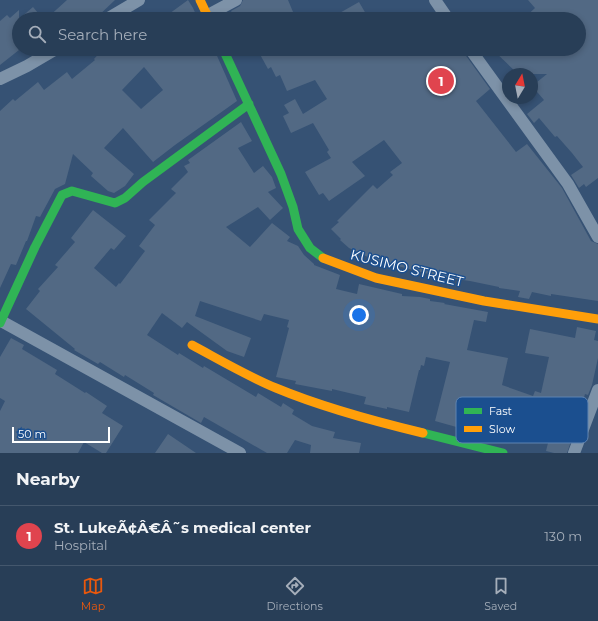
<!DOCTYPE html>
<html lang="en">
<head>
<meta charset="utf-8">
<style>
  body { margin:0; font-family:Montserrat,sans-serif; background:#344961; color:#f1f3f6 }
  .compass { position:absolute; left:502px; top:68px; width:36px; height:36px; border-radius:50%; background:#283e57; box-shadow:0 2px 6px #0003; rotate:10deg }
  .scale { position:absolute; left:12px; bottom:10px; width:98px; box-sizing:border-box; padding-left:4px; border:2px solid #fff; border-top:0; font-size:11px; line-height:14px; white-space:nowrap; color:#fff; -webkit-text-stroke:3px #1b4f8f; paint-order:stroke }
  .you { position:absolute; left:359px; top:315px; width:14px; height:14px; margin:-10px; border:3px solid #fff; border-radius:50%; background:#1a73e8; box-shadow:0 0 0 6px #1a73e833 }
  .badge { display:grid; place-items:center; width:26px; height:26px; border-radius:50%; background:#ea580c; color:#fff; font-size:13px; font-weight:700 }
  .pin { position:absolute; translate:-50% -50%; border:2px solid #fff; box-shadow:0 1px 4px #0006 }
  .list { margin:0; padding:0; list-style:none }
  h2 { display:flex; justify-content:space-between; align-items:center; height:52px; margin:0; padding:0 16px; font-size:17px }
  h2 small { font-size:13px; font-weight:400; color:#a5aeba }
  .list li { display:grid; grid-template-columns:26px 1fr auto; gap:12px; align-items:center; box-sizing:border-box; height:60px; padding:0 16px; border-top:1px solid #44576d }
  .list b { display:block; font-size:15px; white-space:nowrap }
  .list p { margin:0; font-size:13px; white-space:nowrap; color:#a5aeba }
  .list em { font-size:13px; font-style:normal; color:#a5aeba }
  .icon { flex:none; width:22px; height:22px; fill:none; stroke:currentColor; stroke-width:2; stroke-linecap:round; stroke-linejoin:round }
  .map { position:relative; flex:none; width:598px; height:453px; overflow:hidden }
  .search { position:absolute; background:#283e57; box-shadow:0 2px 6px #0003; left:12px; right:12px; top:12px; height:44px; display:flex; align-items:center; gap:10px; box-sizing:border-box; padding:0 14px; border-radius:22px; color:#a5aeba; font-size:15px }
  .sheet { height:112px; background:#283e57 }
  nav { display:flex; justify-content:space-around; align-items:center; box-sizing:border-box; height:56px; border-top:1px solid #44576d; background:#283e57; font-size:11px; color:#a5aeba }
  nav a { display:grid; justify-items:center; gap:2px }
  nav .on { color:#ea580c }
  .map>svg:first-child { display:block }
  .building { fill:#526984; fill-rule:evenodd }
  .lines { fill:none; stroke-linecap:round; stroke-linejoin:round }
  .street { stroke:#7d92a8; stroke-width:12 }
  .fast { stroke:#30b455; stroke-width:9 }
  .slow { stroke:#ff9f0a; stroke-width:9 }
  .labels { text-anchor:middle; stroke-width:3; stroke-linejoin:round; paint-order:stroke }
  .street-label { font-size:14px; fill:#fff; stroke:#1b4f8f }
  .key { fill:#1b4f8f; stroke:#5f84b1; stroke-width:1 }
  .key-label { font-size:11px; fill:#fff }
</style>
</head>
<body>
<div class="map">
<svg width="598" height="453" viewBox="0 0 598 453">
  <rect width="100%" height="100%" fill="#365274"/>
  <!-- building -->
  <path class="building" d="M67,0h48l-20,19h-49z
    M188,0l5,8 5,11h-36z
    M243,0h45l8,19h-61l-4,-8 9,-5z
    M528,0h70v178l-12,9 -2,-3 -5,4 -8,-13 12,-8 -11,-14 -15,-17 -2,1 -16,-19 -5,5 -7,-9 17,-14 -12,-14 15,-12h-29l-26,-25h87v-30h-56l12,-11z
    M359,2l10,17h-40z
    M33,7l10,12h-24z
    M19,10v40l-19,15v-44l7,-6 3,3z
    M103,49h111l23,52 -62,44 -22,17 -30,-34 -19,20 30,26 -9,12 -11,7 -6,-2 -17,-15 2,-3 -20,-19 -8,30 -10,5 -15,28 -4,-1 -9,25h-1l-10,24 -5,-1 -11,24v-177l13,-12 2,2 23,-19 6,8 23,-18 5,7 23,-19 -1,-1zM144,67l19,23 -22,19 -19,-19z
    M257,49h206l1,4 26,36 -14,12 40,51 11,-8 35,44 29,53 7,3v57l-47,-7v2l-19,-4 -3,7 -11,-2 2,-6 -21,-3v-1l-29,-6 -34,-5 -46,-12v1l-14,-4 -27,-13 -9,-8 1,-1 -10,-10 8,-7 -2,-1 36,-36 4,4 16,-14 -3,-3 12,-9 -18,-23 -32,22 13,14 -36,25 -6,-8 -4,2 -14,-23 26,-14 -4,-6 2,-2 -16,-27 -22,10 -8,-17 6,-3 -5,-8 11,-6 8,15 24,-15 -12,-19 -28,11 -7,-16 -4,2 -5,-10 -3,2z
    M241,122l11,19 -14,7 16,25 9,-7 9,11 4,11 -8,4 15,16 -13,12 -12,-13 -32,20 24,20 22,-24 18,14 -3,4 11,5 6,9 10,9v1l26,10 -4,14 21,5 2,-10 43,10v2l18,1 10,2v2l15,2 -1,1 44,8 -2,10 -12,-2 -7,30 41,8 -6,27 31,11 2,-5 6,2 8,-36 -24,-4 5,-24 45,9 2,-11 19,4 -2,9 4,1v17l-6,27 -4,10 -3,-1 -8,29 -10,30h-13l-8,-2 2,-8 -39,-13 -3,9 -20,-8 -2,7 -24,-8v-2l-25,-7 15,-59 -24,-5 -2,9 -3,-1 -1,5h-1l-10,42 -22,-5v2l-23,-5 2,-7 -34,-8v2l-37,-7 1,-3 -20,-4 13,-49 -2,-1 2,-7 -25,-6 -3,7 -61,-20 -5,15 56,22 -7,19 -17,-6 -40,-29 -5,6 -20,-15 -15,22 31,20 1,-2 24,15 1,-2 52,31 2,-4 23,14 2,-4 11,7 -2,4 20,12 23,6 -2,6 28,5 -2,10h-49l1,-8 -16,-5 -8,13h-20l-63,-36 -3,6 -48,-28 1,-2 -29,-18 -1,2 -24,-15 -2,2 -24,-14 1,-1 -49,-40 14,-18 -2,-2 20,-22 -3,-2 20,-23 -4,-4 22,-28 33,26 -12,14 -3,-2 -17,20 22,19 3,-4 1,1 25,-33 -6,-5 16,-21 -6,-5 27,-27 -5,-4 17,-17 -4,-6 6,-3 -2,-3z
    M11,338l13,7 -2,4 35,21 -2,4 30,19 1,-1 21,14 -5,7 21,13 -17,27h-4l-18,-11 -6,11h-78v-42l5,-10 -5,-3v-41z
    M168,434l28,19h-41z"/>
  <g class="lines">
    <!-- street -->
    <path class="street" d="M435,0l13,19
      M208,15l28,-15
      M107,19l32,-19
      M470,49l98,135 30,53
      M0,79l27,-13 29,-17
      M1,321l239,132
      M574,453l24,-63"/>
    <!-- fast -->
    <path class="fast" d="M223,49l58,125 12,33 5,22 12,19 13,10
      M0,323l35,-76 27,-52 10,-4 43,12 10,-5 18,-16 106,-78
      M423,433l80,20"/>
    <!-- slow -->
    <path class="slow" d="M200,0l9,19
      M323,258l53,20 108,23 114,18
      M192,345c28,15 55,31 84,43 48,20 97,33 147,45"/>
  </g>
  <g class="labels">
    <!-- street labels -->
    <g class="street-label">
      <text transform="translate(407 268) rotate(14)" y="5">KUSIMO STREET</text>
    </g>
  </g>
  <!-- legend -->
  <rect x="456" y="397" width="132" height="46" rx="6" class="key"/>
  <rect x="464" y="408" width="18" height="6" fill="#30b455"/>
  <rect x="464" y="426" width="18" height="6" fill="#ff9f0a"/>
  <g class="key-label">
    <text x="489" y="415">Fast</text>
    <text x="489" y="433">Slow</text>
  </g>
</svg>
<svg class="compass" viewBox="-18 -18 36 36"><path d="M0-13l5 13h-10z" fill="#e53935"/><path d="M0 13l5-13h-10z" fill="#a5aeba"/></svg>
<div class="scale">50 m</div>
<div class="you"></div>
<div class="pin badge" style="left:441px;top:81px;background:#e0444e">1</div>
<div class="search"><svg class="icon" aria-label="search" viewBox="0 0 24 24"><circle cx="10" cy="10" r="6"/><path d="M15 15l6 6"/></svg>Search here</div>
</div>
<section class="sheet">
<h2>Nearby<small></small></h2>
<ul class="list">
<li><span class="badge" style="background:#e0444e">1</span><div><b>St. LukeÃ¢Â€Â˜s medical center</b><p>Hospital</p></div><em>130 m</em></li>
</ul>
</section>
<nav>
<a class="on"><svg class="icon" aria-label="map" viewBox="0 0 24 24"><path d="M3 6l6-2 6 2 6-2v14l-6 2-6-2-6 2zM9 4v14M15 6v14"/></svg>Map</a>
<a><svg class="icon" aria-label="directions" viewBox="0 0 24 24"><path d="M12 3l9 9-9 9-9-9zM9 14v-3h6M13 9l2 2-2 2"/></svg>Directions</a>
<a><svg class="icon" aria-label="saved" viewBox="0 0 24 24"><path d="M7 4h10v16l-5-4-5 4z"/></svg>Saved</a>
</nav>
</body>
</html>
